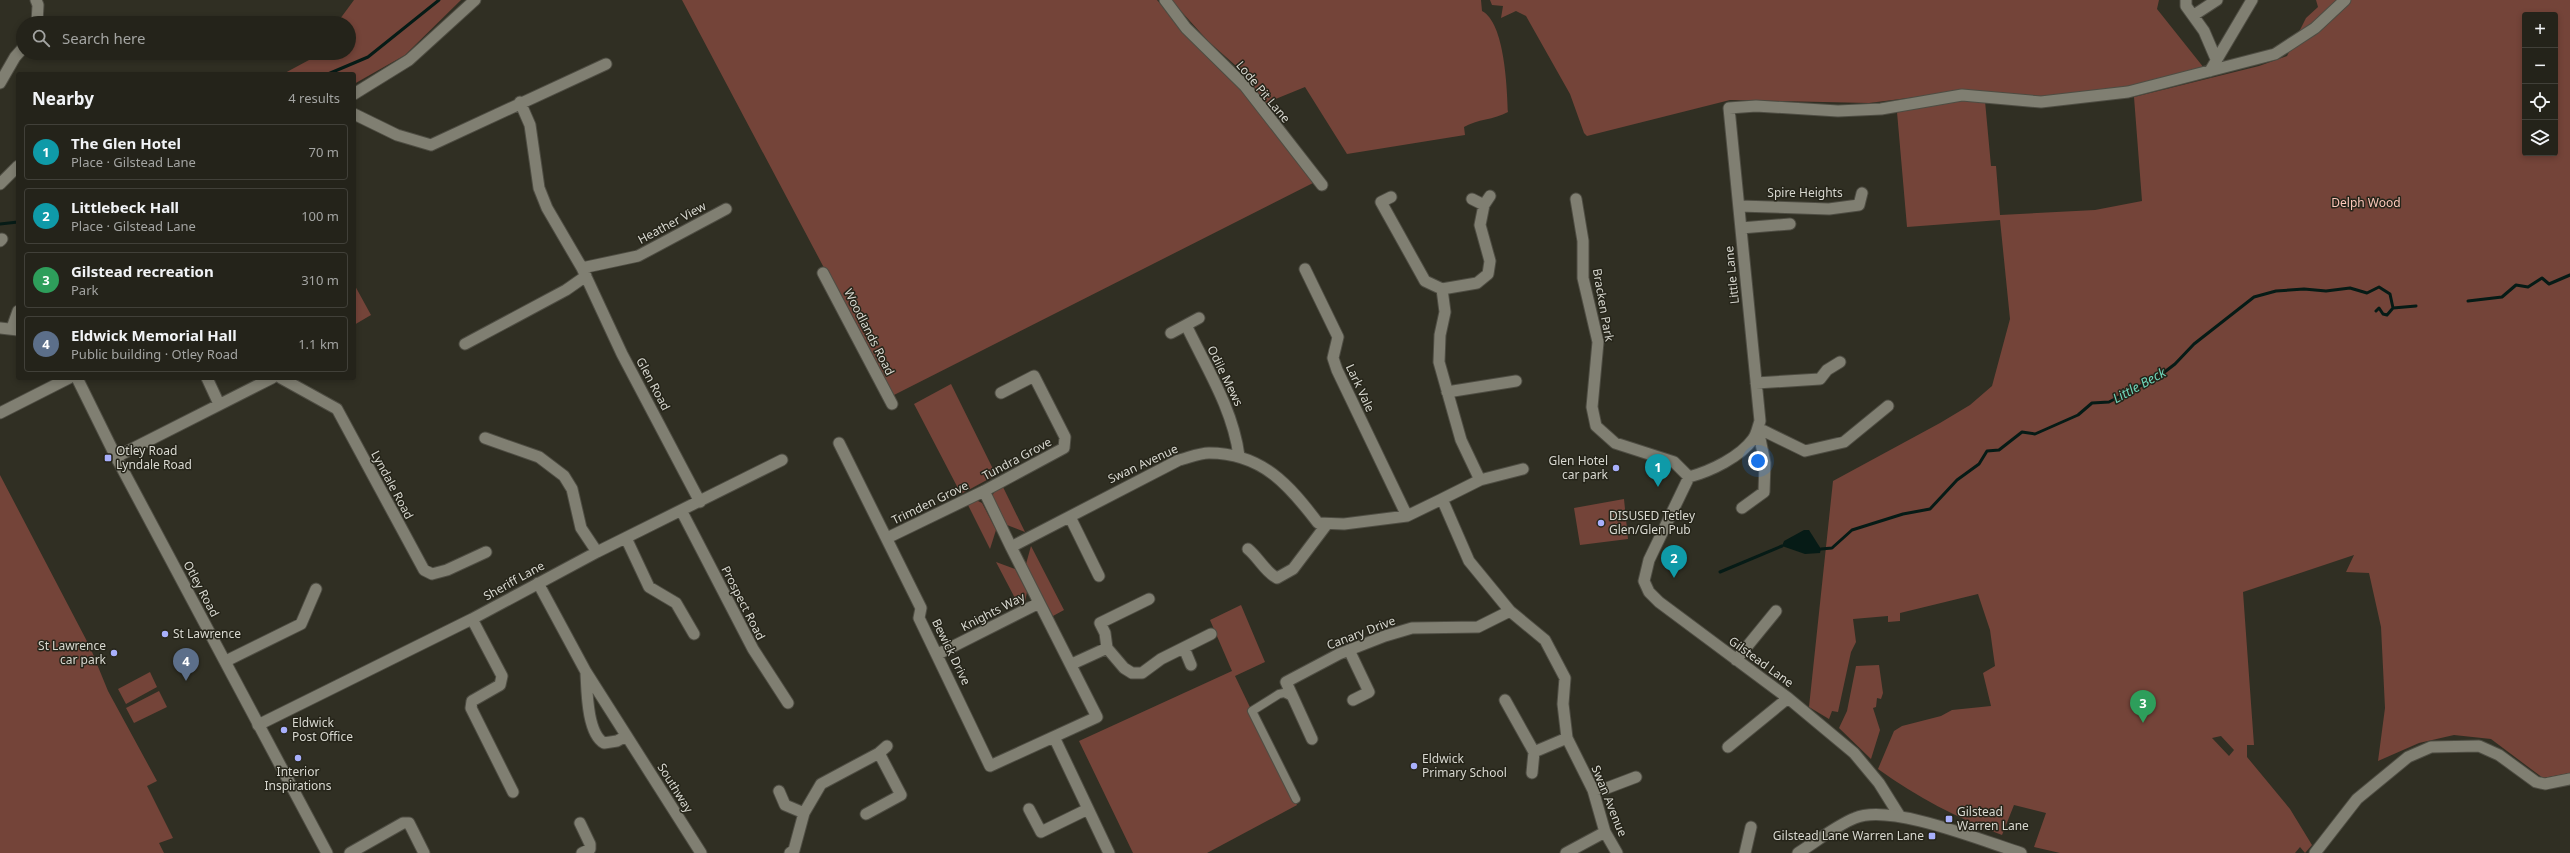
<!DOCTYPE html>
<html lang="en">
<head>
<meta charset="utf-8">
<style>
  body { margin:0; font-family:"Noto Sans",sans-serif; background:#2c2b23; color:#f1f3f6 }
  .controls { position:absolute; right:12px; top:12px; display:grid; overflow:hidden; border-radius:4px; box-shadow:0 2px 6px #0003 }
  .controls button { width:36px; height:36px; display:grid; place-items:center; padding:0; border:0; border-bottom:1px solid #414039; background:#24231a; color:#f1f3f6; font:20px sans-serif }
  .you { position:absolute; left:1758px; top:461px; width:14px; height:14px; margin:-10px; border:3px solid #fff; border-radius:50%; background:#1a73e8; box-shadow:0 0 0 6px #1a73e833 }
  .badge { display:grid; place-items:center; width:26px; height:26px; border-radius:50%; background:#2563eb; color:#fff; font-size:13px; font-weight:700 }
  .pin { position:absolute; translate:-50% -33px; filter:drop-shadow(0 1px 2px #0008) }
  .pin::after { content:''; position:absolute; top:21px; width:14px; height:12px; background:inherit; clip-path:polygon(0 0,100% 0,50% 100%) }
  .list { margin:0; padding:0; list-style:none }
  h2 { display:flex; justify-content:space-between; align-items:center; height:52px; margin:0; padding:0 16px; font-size:17px }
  h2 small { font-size:13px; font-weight:400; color:#a3a4a2 }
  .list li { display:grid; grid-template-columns:26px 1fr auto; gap:12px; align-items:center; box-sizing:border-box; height:56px; margin:0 8px 8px; padding:0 8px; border:1px solid #414039; border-radius:4px }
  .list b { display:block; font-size:15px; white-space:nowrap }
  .list p { margin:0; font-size:13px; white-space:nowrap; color:#a3a4a2 }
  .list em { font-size:13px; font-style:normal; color:#a3a4a2 }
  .icon { flex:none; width:22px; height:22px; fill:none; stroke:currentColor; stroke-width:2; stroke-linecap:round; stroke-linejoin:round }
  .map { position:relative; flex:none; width:2570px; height:853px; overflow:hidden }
  .search { position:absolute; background:#24231a; box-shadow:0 2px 6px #0003; left:16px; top:16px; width:340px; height:44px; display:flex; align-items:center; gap:10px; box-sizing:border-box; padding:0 14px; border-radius:22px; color:#a3a4a2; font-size:15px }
  .panel { position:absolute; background:#24231a; box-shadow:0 2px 6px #0003; left:16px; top:72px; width:340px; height:308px; border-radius:4px }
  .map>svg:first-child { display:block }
  .green { fill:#744439; fill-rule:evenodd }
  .water { fill:#061b16 }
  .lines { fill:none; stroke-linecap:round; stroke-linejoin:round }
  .stream { stroke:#061b16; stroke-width:3 }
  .pedestrian-casing { stroke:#4e4d43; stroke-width:10 }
  .minor-casing { stroke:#4e4d43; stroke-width:13 }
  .tertiary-casing { stroke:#4e4d43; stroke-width:13 }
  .pedestrian { stroke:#807f72; stroke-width:8 }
  .minor { stroke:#807f72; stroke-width:11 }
  .tertiary { stroke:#807f72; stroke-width:11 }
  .poi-dot { fill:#a8b0fc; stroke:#26251a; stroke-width:1.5 }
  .labels { text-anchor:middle; stroke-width:3; stroke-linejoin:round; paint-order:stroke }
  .street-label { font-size:12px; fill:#d8d8d0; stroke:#26251a }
  .park-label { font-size:12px; fill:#fdc8bb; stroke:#26251a }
  .poi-label { font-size:12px; fill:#d8d8d0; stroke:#26251a; text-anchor:start }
  .water-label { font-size:13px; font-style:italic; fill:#6fd6ba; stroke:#26251a }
</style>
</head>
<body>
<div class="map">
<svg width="2570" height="853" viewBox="0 0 2570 853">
  <rect width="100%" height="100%" fill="#302f23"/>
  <!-- green -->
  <path class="green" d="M354,0h107l-56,55 -51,29v-10h-71l26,-14 6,-7h34v-30h-12z
    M682,0h475l30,35 52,52 74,96 -421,213z
    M1171,0h310l1,11c23,12 25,77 26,101 -14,8 -31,7 -44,15l1,8 -118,19 -42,-67 -39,16 -22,-30 -36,-32z
    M1490,0h669l-2,9 47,59 -53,14 -91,16 -97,-7 -94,12 -139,-3 -143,36 -3,-3 -14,-39 -44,-78 -10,-5 -15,7 2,-12 -11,-1z
    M2316,0h254v773l-27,5 -52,-39 -37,-4 -35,8 -41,18 7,-53 -4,-81 -12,-54 -23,-1 8,-17 -111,37 11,153h-7v12l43,52 22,36 -7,8 -5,-6 -5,6h-235l-26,-6 12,-34 -32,-8 -12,30c-45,-17 -85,-38 -124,-66l16,-38 8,-5 39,-10 11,-6 39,-4 -8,-33 12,-7 -5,-36 -12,-36 -78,19v8l-12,1v-6l-35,3 3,23 -5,10 -13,60 -6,-1 -3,8 -20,-12 24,-226 107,-58 30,-18 22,-19 18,-67 -10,-99 -93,7 -10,-115 62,-12 26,1 6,65h5l4,49 95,-5 47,-9 -8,-104 125,-31 28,-10 19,-38 12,-11zM2525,15h30v138h-30zM2221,736l13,14 -5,6 -17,-18z
    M354,284l17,31 -17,10z
    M951,384l45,91 -35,19 -47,-90z
    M0,475l90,172 18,44 49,90 -10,5 26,52 -14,5 5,10h-164z
    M1002,485l23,47 -18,-7 -15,-29 4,-7z
    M1624,499l4,40 -48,6 -6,-37z
    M976,500l6,3 14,27 -6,19 -23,-46z
    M1031,546l33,64 -11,6 -27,-52z
    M996,562l19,7 12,23 -2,10h-8z
    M1241,605l24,57 -30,14 62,129 -90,48h-74l-54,-112 153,-70 -22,-51z
    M1879,665l4,28 -2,6 -4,-1 -1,9 -3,1 7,22 -9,29 -32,-31 8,-17 9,-45z
    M150,672l7,15 -31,17 -8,-15z
    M159,691l8,16 -33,16 -8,-15z"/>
  <!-- water -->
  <path class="water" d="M1804,530h5l12,19 -1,4 -15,1 -23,-8 2,-5z"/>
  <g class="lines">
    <!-- stream -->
    <path class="stream" d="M328,74l40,-17 71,-57
      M0,224l18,-2
      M2468,301l34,-4 14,-12 12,2 14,-9 7,6 21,-9
      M2376,311l3,-3 4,6 4,1 6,-7
      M1821,549l11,-1 20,-18 51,-16 27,-5 27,-29 22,-16 8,-13 12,-1 23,-18 13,2 43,-19 14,-12 17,-1 49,-25 17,-13 19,-20 60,-47 22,-6 28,-2 22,2 24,-3 17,5 12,-6 11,7 3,14 23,-2
      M1720,572l62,-26"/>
    <!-- pedestrian casing -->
    <g class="pedestrian-casing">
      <path id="pedestrian" d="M1292,697l-8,-4 -5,1 -27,17 44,88"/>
    </g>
    <!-- minor casing -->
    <g class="minor-casing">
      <path id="minor" d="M36,0l2,5 -1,18
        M1165,0l21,28 59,58 77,99
        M2186,0v6l18,25 12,28
        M2194,15l23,-15
        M2210,71l42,-71
        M0,83l15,-26 8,-9
        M354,94l55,-34 66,-60
        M520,102l10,23 9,63 8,20 35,60 40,86 78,148
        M354,114l43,21 34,10 175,-81
        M0,184l18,-18
        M1391,197l-10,5 44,79 17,8 3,23 -5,23 -1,27 22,78 19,40 43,-11
        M1576,199l7,42v37l15,64 -6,65 4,19 19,17 59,19 15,15
        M1484,205l6,-9
        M1739,206l90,3 30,-4 3,-12
        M1741,228l49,-4
        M0,241l2,-2
        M582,268l56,-12 88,-47
        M1305,269l33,68 -5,21 4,12 70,146
        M823,273l69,131
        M1442,289l35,-6 11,-9 2,-13 -10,-36 4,-20 -12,-6
        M1186,325l13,-7
        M12,328l6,-17
        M1171,333l15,-8c20,42 47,84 53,131
        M465,344l101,-54 20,-14
        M207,378l12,26
        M281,378l56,31 87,161 8,4 15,-4 39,-18
        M1756,383l64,-4 7,-9 13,-8
        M1447,392l69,-11
        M0,413l69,-35
        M1758,428l47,23 39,-9 44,-36
        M485,438l54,19 25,19 8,13 9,39 16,24
        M839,443l82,165 -2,10 71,148 107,-49 -86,-170 168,-87c9,-2 20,-7 30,-7 53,0 80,32 109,70l26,1 63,-8 35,-17 27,62 41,50 35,29 20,38 -2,26 4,34 26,52 12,42 12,21
        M116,457l156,-79
        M984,491l27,56
        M1442,499l38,-19
        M1742,508l22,-16 1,-29 -7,-34
        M682,512l71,137 35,54
        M1070,517l29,59
        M626,538l23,49 27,16 18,31
        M887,538l97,-47 80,-43 1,-11 -31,-61 -33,17
        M1248,549c11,9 17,23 29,29l16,-9 34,-45
        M538,583l48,89 115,181
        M472,619l30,57 -2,9 -28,16 -1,7 42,84
        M1107,648l-2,-15 -5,-10 49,-24
        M1184,648l7,17
        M1349,650l20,42 -16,8
        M938,654l101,-51
        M1736,660l40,-49
        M226,661l75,-37 15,-35
        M1072,664l35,-16 17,20 8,5h10l19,-14 50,-25
        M586,673c1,18 1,60 18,70l13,-2 9,-5
        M1505,700l29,52 -2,21
        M258,725l214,-106 125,-67 185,-92
        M1054,737l55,116
        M1312,739l-26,-57 53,-28 46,-18 27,-8 66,-1 32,-16
        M1728,747l60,-49
        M1534,752l33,-14
        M1593,790l14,-2 29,-11
        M779,791l6,14 19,8
        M1029,809l12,23 47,-23
        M866,814l35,-19 -22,-42
        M1899,815l-20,-32 -25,-30 -66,-55 -129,-96 -10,-10 -5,-11 5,-21 40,-83c22,-6 51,-20 64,-38 4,-5 5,-13 7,-18l-31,-313 27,-2 82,5 43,-2 81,-14 79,7 87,-10 147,-38 40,-26 30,-28
        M580,823l10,21v5l-8,4
        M350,853l53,-30h6l15,30
        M790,853l4,-3 10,-37 17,-29 58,-31 8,-7
        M1566,853l39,-21
        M1745,853l6,-26"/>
    </g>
    <!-- tertiary casing -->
    <g class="tertiary-casing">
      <path id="tertiary" d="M0,328l18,2
        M77,378l39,79 211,396
        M1798,853c18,-11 37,-27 57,-35 35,-15 128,23 166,35
        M2315,853l42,-54 51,-42 23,-10 48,-1 20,9 37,27 9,2 25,-5"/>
    </g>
    <!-- pedestrian -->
    <use href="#pedestrian" class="pedestrian"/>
    <!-- minor -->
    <use href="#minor" class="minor"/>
    <!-- tertiary -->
    <use href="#tertiary" class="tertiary"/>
  </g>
  <!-- markers -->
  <g class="poi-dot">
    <rect x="104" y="454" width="8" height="8" rx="2"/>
    <circle cx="1616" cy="468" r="4"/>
    <circle cx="1601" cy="523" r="4"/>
    <circle cx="165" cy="634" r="4"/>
    <circle cx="114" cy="653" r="4"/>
    <circle cx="284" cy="730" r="4"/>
    <circle cx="298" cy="758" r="4"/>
    <circle cx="1414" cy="766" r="4"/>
    <rect x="1945" y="815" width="8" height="8" rx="2"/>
    <rect x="1928" y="832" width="8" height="8" rx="2"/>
  </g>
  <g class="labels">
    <!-- street labels -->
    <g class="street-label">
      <text transform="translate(1263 92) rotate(50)" y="4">Lode Pit Lane</text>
      <text x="1805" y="197">Spire Heights</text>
      <text transform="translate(672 223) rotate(-28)" y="4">Heather View</text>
      <text transform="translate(1732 275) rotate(-96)" y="4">Little Lane</text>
      <text transform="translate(1603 305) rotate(80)" y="4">Bracken Park</text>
      <text transform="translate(869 332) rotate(63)" y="4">Woodlands Road</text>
      <text transform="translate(1225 376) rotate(64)" y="4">Odile Mews</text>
      <text transform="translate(653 384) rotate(62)" y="4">Glen Road</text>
      <text transform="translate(1360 388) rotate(65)" y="4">Lark Vale</text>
      <text transform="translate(1017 459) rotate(-28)" y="4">Tundra Grove</text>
      <text transform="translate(1143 464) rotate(-25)" y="4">Swan Avenue</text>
      <text transform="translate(392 485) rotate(62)" y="4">Lyndale Road</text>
      <text transform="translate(930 503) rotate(-26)" y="4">Trimden Grove</text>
      <text transform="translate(514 581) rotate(-29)" y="4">Sheriff Lane</text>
      <text transform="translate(201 589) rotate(62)" y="4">Otley Road</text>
      <text transform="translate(743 603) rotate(63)" y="4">Prospect Road</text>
      <text transform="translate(993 612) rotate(-27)" y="4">Knights Way</text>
      <text transform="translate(1361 633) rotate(-21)" y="4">Canary Drive</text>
      <text transform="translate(951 652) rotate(64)" y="4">Bewick Drive</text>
      <text transform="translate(1761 662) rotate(36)" y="4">Gilstead Lane</text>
      <text transform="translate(675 788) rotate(58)" y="4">Southway</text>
      <text transform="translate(1609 801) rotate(68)" y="4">Swan Avenue</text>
    </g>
    <!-- park labels -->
    <g class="park-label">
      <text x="2366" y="207">Delph Wood</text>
    </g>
    <!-- poi labels -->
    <g class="poi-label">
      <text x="116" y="455">Otley Road<tspan x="116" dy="14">Lyndale Road</tspan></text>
      <text x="1608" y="465" text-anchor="end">Glen Hotel<tspan x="1608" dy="14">car park</tspan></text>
      <text x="1609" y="520">DISUSED Tetley<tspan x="1609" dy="14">Glen/Glen Pub</tspan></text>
      <text x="173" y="638">St Lawrence</text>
      <text x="106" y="650" text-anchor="end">St Lawrence<tspan x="106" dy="14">car park</tspan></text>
      <text x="292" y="727">Eldwick<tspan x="292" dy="14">Post Office</tspan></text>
      <text x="1422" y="763">Eldwick<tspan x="1422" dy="14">Primary School</tspan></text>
      <text x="298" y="776" text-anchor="middle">Interior<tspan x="298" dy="14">Inspirations</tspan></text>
      <text x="1957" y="816">Gilstead<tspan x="1957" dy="14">Warren Lane</tspan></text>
      <text x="1924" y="840" text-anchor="end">Gilstead Lane Warren Lane</text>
    </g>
    <!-- water labels -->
    <g class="water-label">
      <text transform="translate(2139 385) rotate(-29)" y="5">Little Beck</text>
    </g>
  </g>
</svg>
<div class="controls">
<button>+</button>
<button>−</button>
<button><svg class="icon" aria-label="locate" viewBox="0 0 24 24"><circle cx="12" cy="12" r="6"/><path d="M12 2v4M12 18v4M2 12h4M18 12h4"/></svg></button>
<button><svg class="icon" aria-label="layers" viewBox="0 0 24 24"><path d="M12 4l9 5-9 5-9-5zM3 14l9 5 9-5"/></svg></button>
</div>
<div class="you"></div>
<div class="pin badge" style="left:1658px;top:487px;background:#0f9aa8">1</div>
<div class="pin badge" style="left:1674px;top:578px;background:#0f9aa8">2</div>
<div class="pin badge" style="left:2143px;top:723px;background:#2e9e5b">3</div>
<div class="pin badge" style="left:186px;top:681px;background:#5c6f8a">4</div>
<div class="search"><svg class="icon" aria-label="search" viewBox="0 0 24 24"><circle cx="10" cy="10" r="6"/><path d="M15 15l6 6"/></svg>Search here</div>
<section class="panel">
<h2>Nearby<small>4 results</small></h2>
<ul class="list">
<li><span class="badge" style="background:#0f9aa8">1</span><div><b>The Glen Hotel</b><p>Place · Gilstead Lane</p></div><em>70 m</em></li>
<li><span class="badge" style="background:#0f9aa8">2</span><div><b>Littlebeck Hall</b><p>Place · Gilstead Lane</p></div><em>100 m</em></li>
<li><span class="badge" style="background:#2e9e5b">3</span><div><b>Gilstead recreation</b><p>Park</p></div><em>310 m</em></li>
<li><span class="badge" style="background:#5c6f8a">4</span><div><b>Eldwick Memorial Hall</b><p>Public building · Otley Road</p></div><em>1.1 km</em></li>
</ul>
</section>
</div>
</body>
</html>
